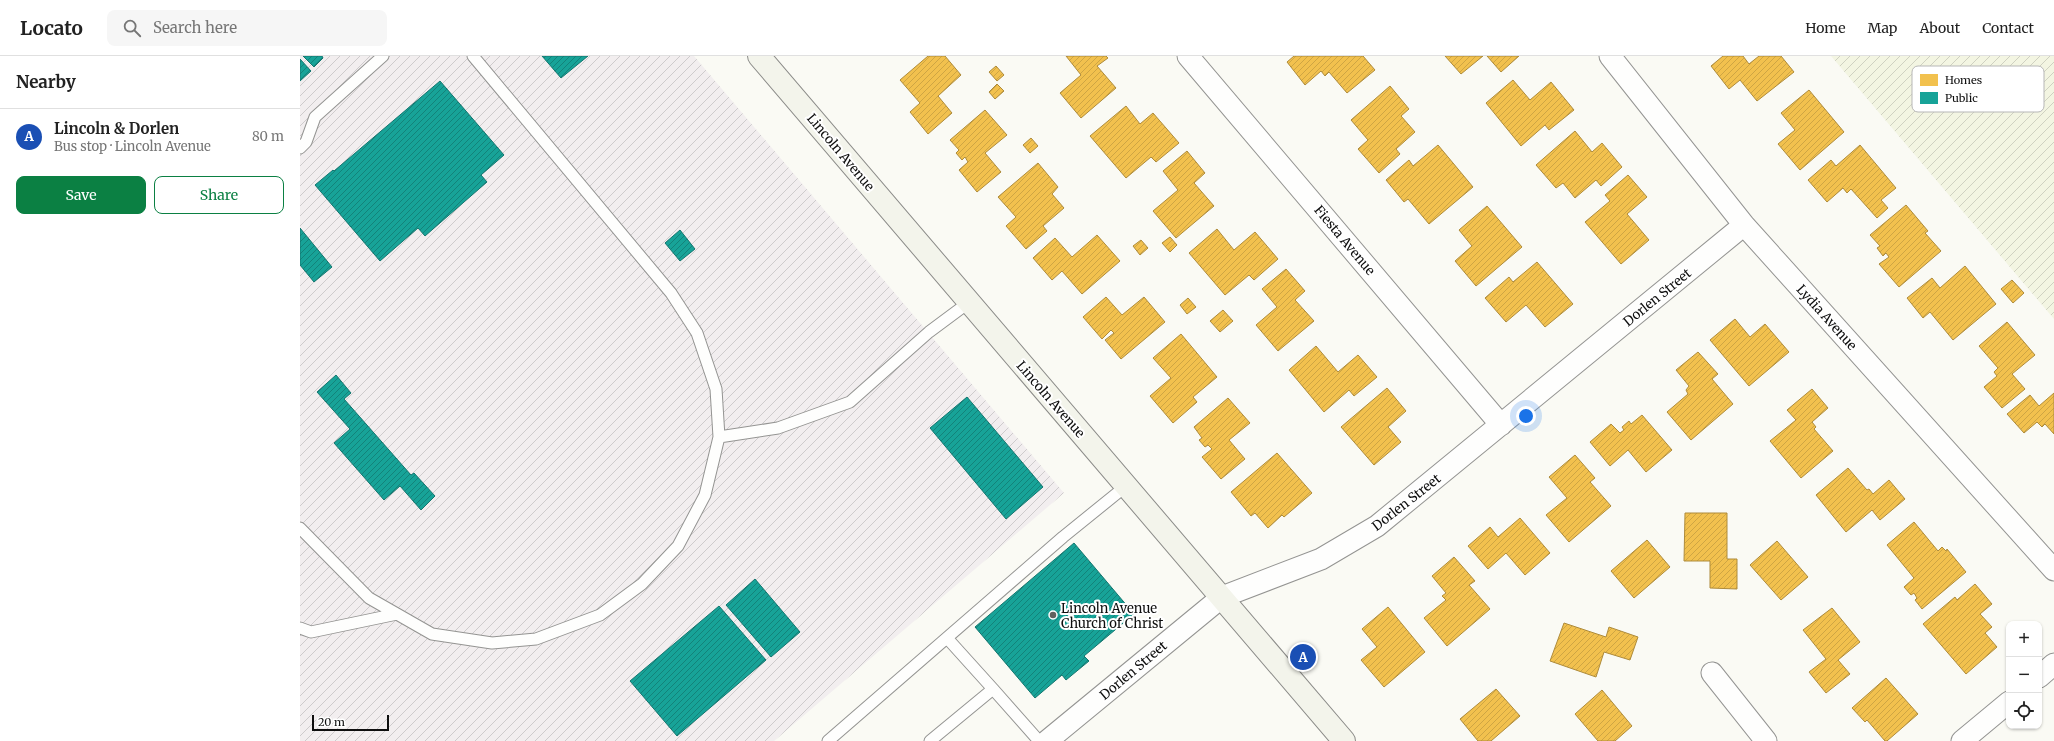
<!DOCTYPE html>
<html lang="en">
<head>
<meta charset="utf-8">
<style>
  body { margin:0; font-family:Merriweather,serif; background:#f6f6f6; color:#222 }
  .controls { position:absolute; right:12px; bottom:12px; display:grid; overflow:hidden; border-radius:8px; box-shadow:0 1px 3px #0004 }
  .controls button { width:36px; height:36px; display:grid; place-items:center; padding:0; border:0; border-bottom:1px solid #e0e0e0; background:#fff; color:#222; font:20px sans-serif }
  .scale { position:absolute; left:12px; bottom:10px; width:77px; box-sizing:border-box; padding-left:4px; border:2px solid #0e0e0e; border-top:0; font-size:11px; line-height:14px; white-space:nowrap; color:#0e0e0e; -webkit-text-stroke:3px #fff; paint-order:stroke }
  .you { position:absolute; left:1226px; top:360px; width:14px; height:14px; margin:-10px; border:3px solid #fff; border-radius:50%; background:#1a73e8; box-shadow:0 0 0 6px #1a73e833 }
  .badge { display:grid; place-items:center; width:26px; height:26px; border-radius:50%; background:#0b8043; color:#fff; font-size:13px; font-weight:700 }
  .pin { position:absolute; translate:-50% -50%; border:2px solid #fff; box-shadow:0 1px 4px #0006 }
  .list { margin:0; padding:0; list-style:none }
  h2 { display:flex; justify-content:space-between; align-items:center; height:52px; margin:0; padding:0 16px; font-size:17px }
  h2 small { font-size:13px; font-weight:400; color:#767676 }
  .list li { display:grid; grid-template-columns:26px 1fr auto; gap:12px; align-items:center; box-sizing:border-box; height:56px; padding:0 16px; border-top:1px solid #e0e0e0 }
  .list b { display:block; font-size:15px; white-space:nowrap }
  .list p { margin:0; font-size:13px; white-space:nowrap; color:#767676 }
  .list em { font-size:13px; font-style:normal; color:#767676 }
  .actions { display:flex; gap:8px; padding:12px 16px }
  .actions a { flex:1; padding:9px 0; border:1px solid #0b8043; border-radius:8px; text-align:center; font-size:14px; color:#0b8043 }
  .actions .main { background:#0b8043; color:#fff }
  .icon { flex:none; width:22px; height:22px; fill:none; stroke:currentColor; stroke-width:2; stroke-linecap:round; stroke-linejoin:round }
  .map { position:relative; flex:none; width:1754px; height:685px; overflow:hidden }
  header { display:flex; align-items:center; gap:24px; box-sizing:border-box; height:56px; padding:0 20px; background:#fff; border-bottom:1px solid #e0e0e0 }
  header strong { font-size:19px }
  nav { display:flex; gap:22px; margin-inline-start:auto; font-size:14px }
  .search { width:280px; height:36px; background:#f6f6f6; display:flex; align-items:center; gap:10px; box-sizing:border-box; padding:0 14px; border-radius:8px; color:#767676; font-size:15px }
  main { display:flex }
  aside { flex:1; background:#fff }
  .map>svg:first-child { display:block }
  .industrial { fill:url(#industrial-furrows) }
  .farmland { fill:url(#farmland-furrows) }
  .homes { fill:url(#homes-hatch); stroke:#ae8b3b }
  .public { fill:url(#public-hatch); stroke:#14766f }
  .lines { fill:none; stroke-linecap:round; stroke-linejoin:round }
  .lane-casing { stroke:#949492; stroke-width:13 }
  .street-casing { stroke:#949492; stroke-width:23 }
  .secondary-casing { stroke:#8b8b88; stroke-width:24 }
  .lane { stroke:#fefefd; stroke-width:11 }
  .street { stroke:#fefefd; stroke-width:21 }
  .secondary { stroke:#f3f4eb; stroke-width:22 }
  .poi-dot { fill:#61615e; stroke:#fff; stroke-width:1.5 }
  .labels { text-anchor:middle; stroke-width:4; stroke-linejoin:round; paint-order:stroke }
  .street-label { font-size:13px; fill:#0e0e0e; stroke:#fff }
  .poi-label { font-size:13px; fill:#0e0e0e; stroke:#fff; text-anchor:start }
  .key { fill:#fff; stroke:#b7b7b7; stroke-width:1 }
  .key-label { font-size:11px; fill:#0e0e0e }
</style>
</head>
<body>
<header>
<strong>Locato</strong>
<div class="search"><svg class="icon" aria-label="search" viewBox="0 0 24 24"><circle cx="10" cy="10" r="6"/><path d="M15 15l6 6"/></svg>Search here</div>
<nav><a>Home</a><a>Map</a><a>About</a><a>Contact</a></nav>
</header>
<main>
<aside>
<h2>Nearby<small></small></h2>
<ul class="list">
<li><span class="badge" style="background:#1a4fb4">A</span><div><b>Lincoln &amp; Dorlen</b><p>Bus stop · Lincoln Avenue</p></div><em>80 m</em></li>
</ul>
<div class="actions"><a class="main">Save</a><a>Share</a></div>
</aside>
<div class="map">
<svg width="1754" height="685" viewBox="0 0 1754 685">
  <defs>
    <pattern id="industrial-furrows" width="10" height="10" patternUnits="userSpaceOnUse"><rect width="10" height="10" fill="#f2eeef"/><path d="M-1 1l2-2M0 10L10 0M9 11l2-2" fill="none" stroke="#cecbcc"/></pattern>
    <pattern id="farmland-furrows" width="10" height="10" patternUnits="userSpaceOnUse"><rect width="10" height="10" fill="#f3f5e2"/><path d="M-1 1l2-2M0 10L10 0M9 11l2-2" fill="none" stroke="#cfd1c1"/></pattern>
    <pattern id="homes-hatch" width="6" height="6" patternUnits="userSpaceOnUse"><rect width="6" height="6" fill="#f2c14e"/><path d="M-1 1l2-2M0 6l6-6M5 7l2-2" fill="none" stroke="#cea543"/></pattern>
    <pattern id="public-hatch" width="6" height="6" patternUnits="userSpaceOnUse"><rect width="6" height="6" fill="#17a398"/><path d="M-1 1l2-2M0 6l6-6M5 7l2-2" fill="none" stroke="#13837a"/></pattern>
  </defs>
  <rect width="100%" height="100%" fill="#fafaf4"/>
  <!-- industrial -->
  <path class="industrial" d="M0,0h394l370,437 -290,248h-474z"/>
  <!-- farmland -->
  <path class="farmland" d="M1531,0h223v263z"/>
  <!-- homes -->
  <path class="homes" d="M628,0h17l16,19 -23,21 14,17 -24,21 -18,-22 10,-9 -20,-23z
    M766,0h40l2,2 -11,8 19,22 -35,30 -21,-25 21,-18z
    M994,0h69l12,14 -28,23 -18,-21 -4,4 -4,-5 -16,14 -18,-23z
    M1145,0h38l-22,18z
    M1187,0h32l-18,16z
    M1423,0h20l6,8 10,-8h22l13,16 -37,29 -17,-21 -11,9 -18,-23z
    M696,10l8,9 -7,6 -8,-9z
    M1213,24l17,20 21,-18 23,28 -25,20 -4,-5 -24,21 -35,-43z
    M697,28l7,7 -9,8 -6,-7z
    M1090,30l19,23 -8,7 14,16 -19,17 4,5 -21,19 -21,-24 10,-9 -17,-20z
    M1509,34l35,42 -44,38 -22,-26 17,-14 -14,-17z
    M826,50l14,18 13,-11 26,30 -23,19 -5,-5 -25,21 -36,-42z
    M685,54l22,25 -22,18 16,19 -24,20 -18,-22 9,-8 -3,-5 -3,3 -6,-7 3,-3 -9,-10z
    M1275,75l17,21 10,-9 20,24 -21,19 -5,-6 -21,18 -12,-15 -7,5 -20,-23z
    M731,82l7,8 -8,7 -7,-8z
    M1138,89l35,42 -44,37 -21,-25 -4,3 -18,-22 23,-20 4,6z
    M1560,89l36,43 -15,12 7,8 -11,10 -26,-29 -4,4 -4,-5 -16,14 -19,-22 23,-20 5,6z
    M887,95l18,22 -11,10 20,23 -38,32 -23,-27 25,-21 -15,-19z
    M738,107l20,24 -6,7 12,14 -21,18 4,5 -21,18 -20,-23 10,-9 -18,-20z
    M1328,119l19,22 -20,17 22,26 -28,24 -36,-42 25,-21 -5,-6z
    M1606,149l22,26 -3,2 16,18 -42,36 -20,-23 10,-7 -3,-4 -3,3 -6,-8 3,-2 -10,-11z
    M1187,150l35,41 -46,39 -21,-25 17,-15 -13,-16z
    M917,173l17,21 21,-18 23,27 -24,21 -5,-5 -24,20 -36,-42z
    M797,179l23,26 -38,33 -20,-23 -10,9 -19,-22 22,-20 17,19z
    M870,181l7,8 -7,7 -8,-9z
    M841,184l7,8 -8,7 -7,-9z
    M1237,206l36,42 -28,23 -19,-22 -20,17 -21,-24 24,-21 4,5z
    M1665,210l31,38 -43,36 -23,-28 -7,6 -16,-20 25,-20 8,10z
    M986,213l19,22 -10,9 19,21 -36,30 -22,-26 21,-18 -15,-18z
    M1712,224l12,13 -11,10 -12,-14z
    M806,241l16,18 22,-18 21,25 -44,37 -16,-19 9,-7 -3,-3 -9,9 -19,-22z
    M888,242l8,9 -9,7 -7,-9z
    M923,254l10,11 -13,11 -10,-11z
    M1435,263l15,18 15,-13 24,28 -40,34 -39,-46z
    M1707,266l28,33 -23,19 13,15 -23,19 -18,-21 13,-11 -3,-4 4,-4 -19,-22z
    M881,278l36,43 -24,20 4,5 -24,21 -23,-27 21,-18 -18,-20z
    M1016,290l22,26 20,-17 19,22 -23,19 -5,-6 -25,22 -35,-42z
    M1398,296l20,22 -6,5 21,25 -42,36 -24,-28 21,-18 -2,-4 3,-4 -13,-16z
    M1087,332l19,23 -18,16 13,15 -27,23 -33,-38z
    M1512,333l16,19 -16,14 4,5 -2,2 19,22 -32,27 -31,-37 26,-21 -9,-10z
    M1754,337v41l-9,-10 -3,3 -5,-5 -13,11 -17,-19 23,-19 9,11z
    M928,342l22,25 -21,17 16,19 -24,20 -19,-22 10,-8 -4,-4 -3,2 -6,-7 3,-2 -8,-11z
    M1342,359l30,35 -26,22 -18,-22 -18,16 -20,-24 21,-18 9,9 4,-3 -2,-3 7,-6 2,3z
    M977,397l35,40 -28,24 -2,-2 -14,13 -13,-15 -4,3 -20,-24z
    M1275,399l20,23 -5,4 21,24 -42,36 -23,-27 21,-17 -18,-21z
    M1548,412l19,22 2,-1 4,5 16,-14 16,19 -25,21 -8,-10 -26,22 -30,-37z
    M1385,457h42v46h10v30l-27,-1v-27h-26z
    M1220,462l30,35 -25,22 -19,-22 -18,16 -20,-23 22,-19 8,10z
    M1614,466l24,29 4,-4 4,4 1,-2 19,23 -44,37 -7,-9 2,-2 -3,-5 -3,2 -7,-8 10,-9 -27,-33z
    M1347,484l23,27 -36,31 -23,-27z
    M1477,485l31,36 -27,23 -31,-35z
    M1154,501l21,24 -6,4 21,24 -43,37 -23,-28 22,-18 -4,-4 4,-3 -14,-17z
    M1675,528l17,20 -12,10 12,13 -7,6 12,14 -31,27 -43,-50 32,-27 2,3z
    M1088,551l37,45 -41,35 -23,-27 16,-13 -15,-18z
    M1532,552l28,34 -22,18 12,14 -24,19 -17,-21 17,-13 -23,-29z
    M1264,567l42,14 3,-10 29,10 -8,23 -26,-8 -8,25 -46,-16z
    M1586,622l32,36 -31,27h-2l-18,-21 -2,2 -13,-14z
    M1196,633l24,27 -29,25h-13l-18,-22z
    M1302,634l30,36 -17,15h-17l-23,-27z"/>
  <!-- public -->
  <path class="public" d="M3,0h19l1,2 -9,9z
    M242,0h46l-27,22z
    M0,3l11,12 -11,10z
    M140,25l64,74 -23,20 6,7 -62,54 -7,-8 -38,33 -65,-76 18,-15 1,1z
    M0,172l32,39 -18,15 -14,-17z
    M380,174l15,19 -15,12 -15,-18z
    M36,319l15,18 -7,6 67,76 3,-2 21,23 -14,14 -21,-24 -16,14 -50,-57 16,-14 -33,-37z
    M667,341l76,90 -37,32 -76,-91z
    M774,487l60,71 -50,42 5,5 -23,19 -4,-5 -27,23 -60,-71z
    M455,523l45,53 -29,25 -45,-52z
    M419,550l47,54 -89,76 -47,-55z"/>
  <g class="lines">
    <!-- lane casing -->
    <g class="lane-casing">
      <path id="lane" d="M0,92l6,-6 9,-25 68,-61
        M419,381l59,-9 72,-26 79,-70 39,-29
        M0,472l69,70 63,36 60,9 44,-4 64,-24 42,-31 36,-38 27,-51 14,-58 -3,-48 -19,-56 -26,-40 -198,-237
        M0,572l11,4 86,-18
        M647,582l46,51
        M528,685l235,-204 63,-51
        M630,685l63,-52 46,52"/>
    </g>
    <!-- street casing -->
    <g class="street-casing">
      <path id="street" d="M888,0l313,369
        M1310,0l134,169 310,345
        M1412,617l54,68
        M1739,621l15,-13
        M747,685l175,-144 99,-38 56,-33 367,-301
        M1662,685l47,-39"/>
    </g>
    <!-- secondary casing -->
    <g class="secondary-casing">
      <path id="secondary" d="M459,0l585,685"/>
    </g>
    <!-- lane -->
    <use href="#lane" class="lane"/>
    <!-- street -->
    <use href="#street" class="street"/>
    <!-- secondary -->
    <use href="#secondary" class="secondary"/>
  </g>
  <!-- markers -->
  <circle class="poi-dot" cx="753" cy="559" r="4"/>
  <g class="labels">
    <!-- street labels -->
    <g class="street-label">
      <text transform="translate(541 96) rotate(50)" y="5">Lincoln Avenue</text>
      <text transform="translate(1045 184) rotate(50)" y="5">Fiesta Avenue</text>
      <text transform="translate(1357 241) rotate(-39)" y="5">Dorlen Street</text>
      <text transform="translate(1527 261) rotate(48)" y="5">Lydia Avenue</text>
      <text transform="translate(751 343) rotate(49)" y="5">Lincoln Avenue</text>
      <text transform="translate(1106 446) rotate(-38)" y="5">Dorlen Street</text>
      <text transform="translate(833 614) rotate(-40)" y="5">Dorlen Street</text>
    </g>
    <!-- poi labels -->
    <g class="poi-label">
      <text x="761" y="557">Lincoln Avenue<tspan x="761" dy="15">Church of Christ</tspan></text>
    </g>
  </g>
  <!-- legend -->
  <rect x="1612" y="10" width="132" height="46" rx="6" class="key"/>
  <rect x="1620" y="18" width="18" height="12" fill="#f2c14e"/>
  <rect x="1620" y="36" width="18" height="12" fill="#17a398"/>
  <g class="key-label">
    <text x="1645" y="28">Homes</text>
    <text x="1645" y="46">Public</text>
  </g>
</svg>
<div class="controls">
<button>+</button>
<button>−</button>
<button><svg class="icon" aria-label="locate" viewBox="0 0 24 24"><circle cx="12" cy="12" r="6"/><path d="M12 2v4M12 18v4M2 12h4M18 12h4"/></svg></button>
</div>
<div class="scale">20 m</div>
<div class="you"></div>
<div class="pin badge" style="left:1003px;top:601px;background:#1a4fb4">A</div>
</div>
</main>
</body>
</html>
